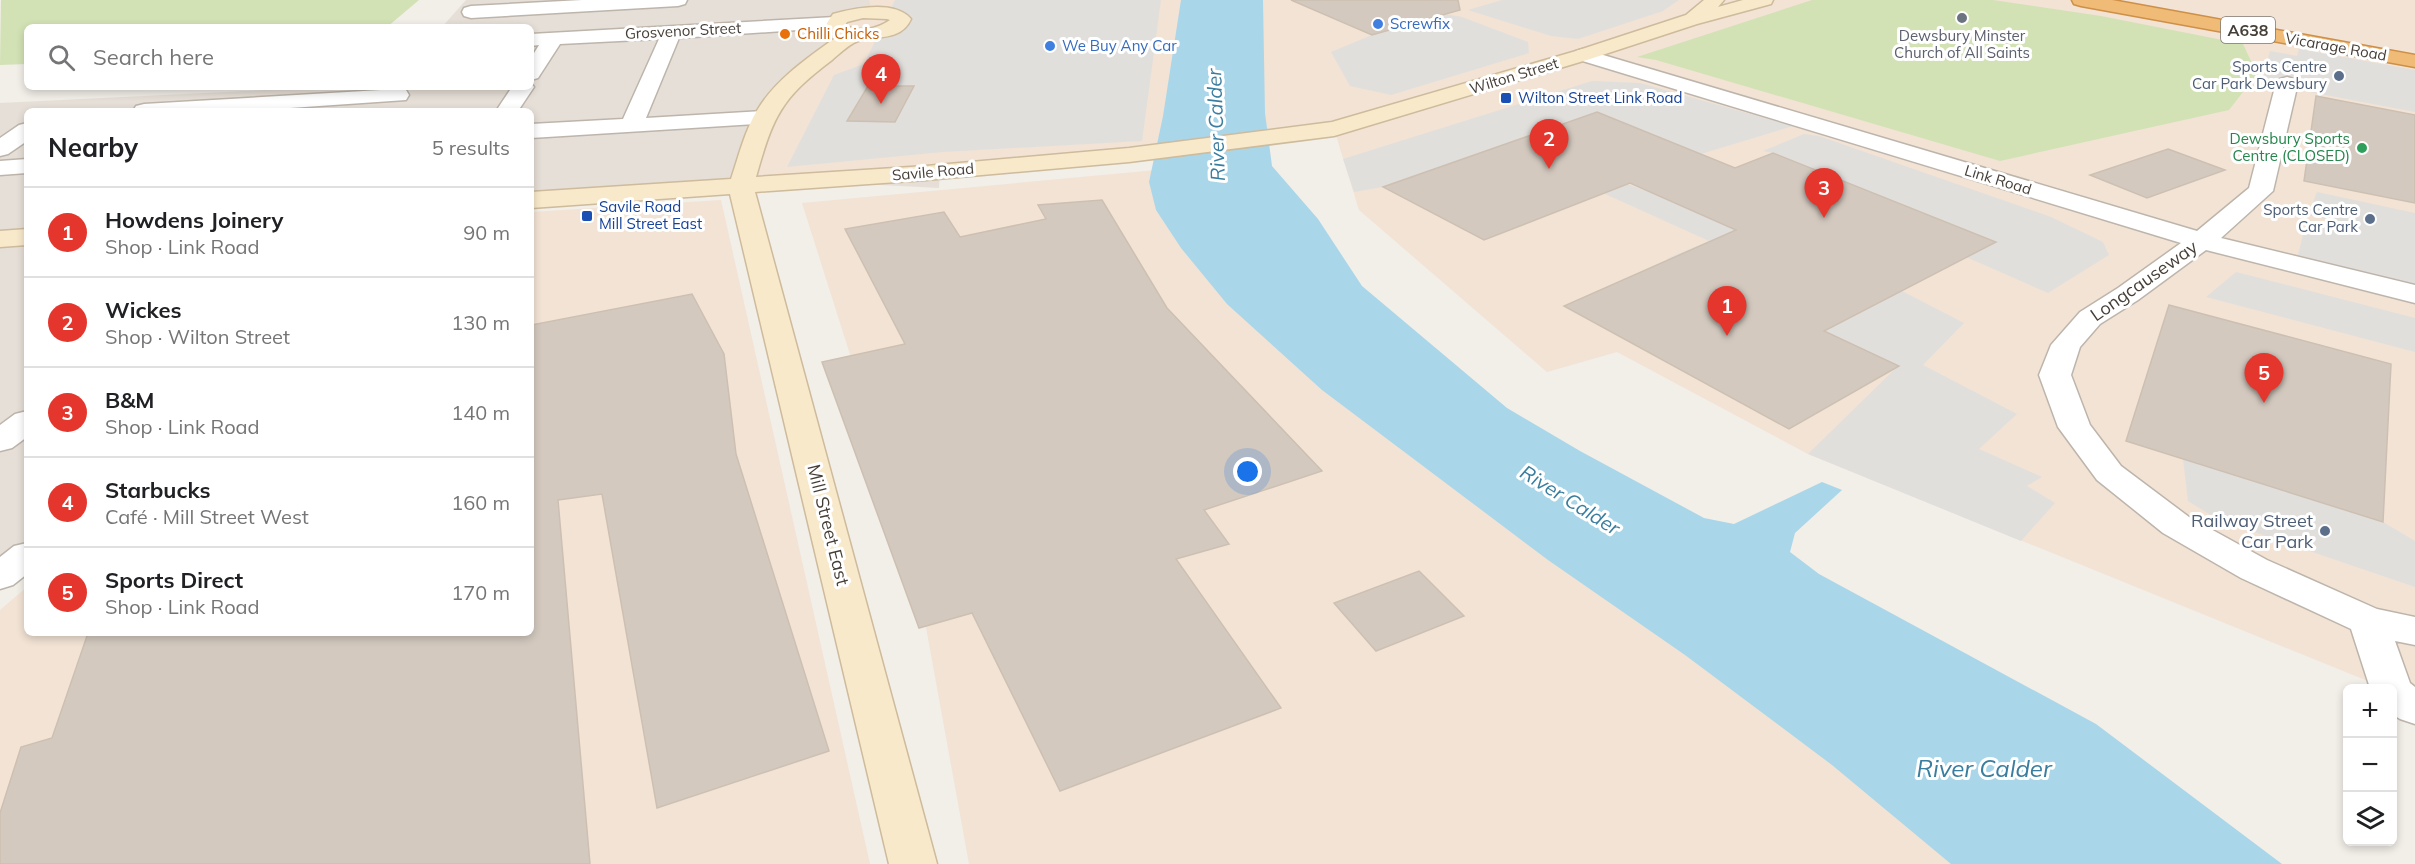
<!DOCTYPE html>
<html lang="en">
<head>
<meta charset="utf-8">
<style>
  body { margin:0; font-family:Mulish,sans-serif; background:#f2f2f2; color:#202124 }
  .controls { position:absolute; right:18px; bottom:18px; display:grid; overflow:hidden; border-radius:9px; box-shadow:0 3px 9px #0003 }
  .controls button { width:54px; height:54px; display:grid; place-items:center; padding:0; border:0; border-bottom:2px solid #e0e0e0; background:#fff; color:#202124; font:30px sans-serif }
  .you { position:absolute; left:1248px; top:472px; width:21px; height:21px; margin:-15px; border:4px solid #fff; border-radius:50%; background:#1a73e8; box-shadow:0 0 0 9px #1a73e833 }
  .badge { display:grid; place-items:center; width:39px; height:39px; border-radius:50%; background:#e4362d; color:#fff; font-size:20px; font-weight:700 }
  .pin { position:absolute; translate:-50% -50px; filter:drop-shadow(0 2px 3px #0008) }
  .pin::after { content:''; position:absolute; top:32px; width:21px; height:18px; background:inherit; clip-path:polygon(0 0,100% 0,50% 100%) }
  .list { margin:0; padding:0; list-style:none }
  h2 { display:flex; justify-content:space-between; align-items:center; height:78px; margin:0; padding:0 24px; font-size:26px }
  h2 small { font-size:20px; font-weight:400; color:#757577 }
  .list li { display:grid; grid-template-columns:39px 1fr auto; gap:18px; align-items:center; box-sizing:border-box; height:90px; padding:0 24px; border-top:2px solid #e0e0e0 }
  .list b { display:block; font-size:22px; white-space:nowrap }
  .list p { margin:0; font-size:20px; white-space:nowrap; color:#757577 }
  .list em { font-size:20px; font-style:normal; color:#757577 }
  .icon { flex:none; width:33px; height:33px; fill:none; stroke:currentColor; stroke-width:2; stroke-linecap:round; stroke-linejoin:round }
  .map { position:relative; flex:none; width:2415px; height:864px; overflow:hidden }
  .search { position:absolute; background:#fff; box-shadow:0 3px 9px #0003; left:24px; top:24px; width:510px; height:66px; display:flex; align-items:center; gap:15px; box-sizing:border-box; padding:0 21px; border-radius:9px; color:#757577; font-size:22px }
  .panel { position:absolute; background:#fff; box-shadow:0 3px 9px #0003; left:24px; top:108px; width:510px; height:528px; border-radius:9px }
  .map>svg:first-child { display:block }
  .residential { fill:#e6dfd7 }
  .commercial { fill:#f2e3d5 }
  .green { fill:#d2e2b5 }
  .parking { fill:#e1dfdc }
  .water { fill:#aad6e9 }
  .building { fill:#d3c9bf; stroke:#cdc0b2; stroke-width:1.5 }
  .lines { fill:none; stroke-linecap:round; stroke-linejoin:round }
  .street-casing { stroke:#bdb5ab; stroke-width:3 }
  .secondary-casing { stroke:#cdbb9c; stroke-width:3 }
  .highway-casing { stroke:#ce8f47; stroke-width:3 }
  .street { fill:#fff; fill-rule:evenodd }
  .secondary { fill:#f9e9cb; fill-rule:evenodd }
  .highway { fill:#efbb76; fill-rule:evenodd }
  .worship-dot { fill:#6b7280; stroke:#fff; stroke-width:2 }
  .shop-dot { fill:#3f7fe0; stroke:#fff; stroke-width:2 }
  .food-dot { fill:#e8710a; stroke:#fff; stroke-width:2 }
  .service-dot { fill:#5c6f8a; stroke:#fff; stroke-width:2 }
  .transit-dot { fill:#1a4fb4; stroke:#fff; stroke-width:2 }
  .leisure-dot { fill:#2e9e5b; stroke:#fff; stroke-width:2 }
  .labels { text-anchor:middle; stroke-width:6; stroke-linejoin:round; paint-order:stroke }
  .far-shop-label { font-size:15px; fill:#366cbe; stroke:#fff; text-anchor:start }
  .far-street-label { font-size:15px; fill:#453e37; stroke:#fff }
  .far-food-label { font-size:15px; fill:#c56008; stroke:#fff; text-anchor:start }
  .far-worship-label { font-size:15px; fill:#5b616d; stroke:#fff }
  .far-service-label { font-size:15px; fill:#4e5e75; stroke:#fff; text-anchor:end }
  .far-transit-label { font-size:15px; fill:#164399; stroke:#fff; text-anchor:start }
  .far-leisure-label { font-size:15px; fill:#27864d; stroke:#fff; text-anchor:end }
  .shield { fill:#fff; stroke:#7d7873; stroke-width:1.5 }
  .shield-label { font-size:16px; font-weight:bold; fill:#453e37 }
  .street-label { font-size:18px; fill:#453e37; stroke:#fff }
  .service-label { font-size:18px; fill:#4e5e75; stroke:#fff; text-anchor:end }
  .water-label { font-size:20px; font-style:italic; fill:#397d9f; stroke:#fff }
  .near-water-label { font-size:24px; font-style:italic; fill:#397d9f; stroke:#fff }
</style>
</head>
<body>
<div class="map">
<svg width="2415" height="864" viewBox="0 0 2415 864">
  <rect width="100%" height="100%" fill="#f2eee8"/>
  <!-- residential -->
  <path class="residential" d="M466,0h550l-74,119 -3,69 -175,-9 -233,16v-84h-504v436l-27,22v-466l327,-16h204v-60h-89z"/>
  <!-- commercial -->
  <path class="commercial" d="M869,0h1546v708l-23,-20h-7l-577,-234 -191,-102 -70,20 -188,-162 -25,-81 -593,58 22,-69 90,-84 -18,-8 37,-15z
    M1200,166l823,698h-1054l-57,-314 -110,-347z
    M721,200l149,664h-870v-254l27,-23v46h504v-421z"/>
  <!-- green -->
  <path class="green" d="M1,0h418l-32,27h-360v37l-27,1z
    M1812,0h181l108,16 142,28 14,30 -28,36 -229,51 -344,-101 -19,-3z"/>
  <!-- parking -->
  <path class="parking" d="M895,0h266l-19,141 -199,11 -156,15 47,-92 30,-11z
    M1502,0h177l-16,11 -85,28 -27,-3 -83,-26z
    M1445,14l17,3 66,25 1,11 -138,42 -41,-9 -19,-34 41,-17z
    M2299,49l116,21v42l-153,-29 8,-32 27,5z
    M1592,81l48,2 153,43 -92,28 -104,-42 -214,75 -29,5 -11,-33z
    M1804,134l15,2 232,81 52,25 6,13 -61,38 -82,-36 29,-16 -222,-88 -10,-2z
    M1627,184l36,13 224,101 15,-7 62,32 -41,42 94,49 -38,35 63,28 -15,9 28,17 -34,38 -213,-87 90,-88 -225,-108 -7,1 43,-18 -106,-48z
    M2317,192l98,21v71l-117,-29 8,-32 35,8 1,-8 -34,-8z
    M2236,272l179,46v34l-209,-55z
    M2183,459l200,63 32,19v46l-196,-67 -31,-19z"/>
  <!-- water -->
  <path class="water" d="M1181,0h82l2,113 7,53 46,53 44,67 145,122 73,43 124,67 30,6 88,-42 20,8 -47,43 -5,19 29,22 277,150 186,140h-331l-119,-99 -147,-110 -137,-95 -226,-170 -95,-86 -46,-56 -25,-38 -7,-28 14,-66z"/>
  <!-- building -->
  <path class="building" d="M1291,0h167l2,10 -88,25z
    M868,86h46l-19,36 -48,-1z
    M2316,96l99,19v88l-111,-22z
    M1597,112l138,56 38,-15 223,89 -172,89 75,35 -110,63 -225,-123 172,-76 -106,-47 -146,57 -101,-53z
    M2168,149l57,21 -78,28 -57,-23z
    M1102,200l65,108 155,163 -118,39 25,34 -53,15 105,149 -221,83 -88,-178 -53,15 -97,-266 83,-18 -60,-115 99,-17 16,25 86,-18 -8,-14z
    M692,294l32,60 12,100 93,297 -172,57 -55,-314 -44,6 32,364h-590v-51l21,-66 31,-9 36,-105h443v-308z
    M2169,305l222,59 -8,158 -257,-81z
    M1419,571l45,45 -88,35 -42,-48z"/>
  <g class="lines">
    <!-- street casing -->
    <g class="street-casing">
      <path id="street" d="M582,0h105l-2,4 -7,2 -207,12 -7,-2 -2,-4 2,-4 7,-2z
        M835,17l7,2 3,4 -3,4 -163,11 -33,80 117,-7 8,2 3,5 -3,5 -240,15v-14l92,-5 36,-80 -99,5 -22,34 -7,2v-22l8,-13 -8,1v-12z
        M1583,49l614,182 52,-43 27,-105 4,-4 7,-2 7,2 4,4 -25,108 -52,47 194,47v18l-209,-53 -68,50 -38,24 -20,23 -9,28 19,50 31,41 68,51 78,43 110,49 38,8v28l-20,-4 15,42 5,4v37l-15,-5 -8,-5v-26h-22l-19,-59 -110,-51 -78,-45 -66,-53 -39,-53 -19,-52 12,-30 29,-33 38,-24 63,-45 -605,-184 -3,-4 3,-4z
        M531,83l3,4 -16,24h-22l16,-24h19z
        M398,89l8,1 3,5 -3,5 -158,11h-115l3,-5 8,-2z
        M27,123v18l-19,13 -8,2v-18l19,-13z
        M27,159v14l-27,2v-14z
        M27,411v26l-15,11 -12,3v-26l15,-11z
        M27,543v31l-14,11 -13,4v-32l14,-11z"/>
    </g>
    <!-- secondary casing -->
    <g class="secondary-casing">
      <path id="secondary" d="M1704,0h20l-6,7 25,-7h30l-2,4 -74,20 -107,35 -256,77 -205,26 -203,18 -171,12 182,672h-48l-159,-670 -199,14v-16l200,-13c8,-24 14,-49 27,-70 19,-31 51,-52 80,-73l-13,-10 8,-12c22,-6 62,-14 78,5 -10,23 -36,16 -53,22 -9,3 -19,13 -26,19 -52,39 -59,57 -76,117l170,-11 203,-18 203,-26 244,-71 110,-36zM863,18l24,1 3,1c-13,9 -31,13 -45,5l2,-3z
        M27,229v16l-27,2v-16z"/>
    </g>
    <!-- highway casing -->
    <g class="highway-casing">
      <path id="highway" d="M2072,0h40l303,55v12l-334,-61 -7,-2z"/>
    </g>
    <!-- street -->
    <use href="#street" class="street"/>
    <!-- secondary -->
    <use href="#secondary" class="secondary"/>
    <!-- highway -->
    <use href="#highway" class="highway"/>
  </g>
  <!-- markers -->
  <circle class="worship-dot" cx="1962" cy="18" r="6"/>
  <g class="shop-dot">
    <circle cx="1378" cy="24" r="6"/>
    <circle cx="1050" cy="46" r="6"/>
  </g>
  <circle class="food-dot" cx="785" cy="34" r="6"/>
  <g class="service-dot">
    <circle cx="2339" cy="76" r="6"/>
    <circle cx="2370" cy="219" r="6"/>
    <circle cx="2325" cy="531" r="6"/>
  </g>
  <g class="transit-dot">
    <rect x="1500" y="92" width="12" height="12" rx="3"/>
    <rect x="581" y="210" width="12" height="12" rx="3"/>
  </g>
  <circle class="leisure-dot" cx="2362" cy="148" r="6"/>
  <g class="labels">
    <!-- far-shop labels -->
    <g class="far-shop-label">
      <text x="1390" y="29">Screwfix</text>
      <text x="1062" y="51">We Buy Any Car</text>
    </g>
    <!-- far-street labels -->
    <g class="far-street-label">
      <text transform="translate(683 31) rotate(-3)" y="5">Grosvenor Street</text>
      <text transform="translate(2336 47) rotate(10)" y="5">Vicarage Road</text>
      <text transform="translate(1514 76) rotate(-17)" y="5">Wilton Street</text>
      <text transform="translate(933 172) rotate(-5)" y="5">Savile Road</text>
      <text transform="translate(1998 180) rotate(17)" y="5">Link Road</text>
    </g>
    <!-- far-food labels -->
    <g class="far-food-label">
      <text x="797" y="39">Chilli Chicks</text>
    </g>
    <!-- far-worship labels -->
    <g class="far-worship-label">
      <text x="1962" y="41">Dewsbury Minster<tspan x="1962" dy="17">Church of All Saints</tspan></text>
    </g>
    <!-- far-service labels -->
    <g class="far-service-label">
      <text x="2327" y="72">Sports Centre<tspan x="2327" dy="17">Car Park Dewsbury</tspan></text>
      <text x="2358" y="215">Sports Centre<tspan x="2358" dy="17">Car Park</tspan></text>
    </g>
    <!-- far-transit labels -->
    <g class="far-transit-label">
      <text x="1518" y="103">Wilton Street Link Road</text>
      <text x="599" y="212">Savile Road<tspan x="599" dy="17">Mill Street East</tspan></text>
    </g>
    <!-- far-leisure labels -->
    <g class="far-leisure-label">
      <text x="2350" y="144">Dewsbury Sports<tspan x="2350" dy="17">Centre (CLOSED)</tspan></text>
    </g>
    <!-- shield labels -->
    <rect class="shield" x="2221" y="17" width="54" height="26" rx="4.5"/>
    <g class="shield-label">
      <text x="2248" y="36">A638</text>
    </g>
    <!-- street labels -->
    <g class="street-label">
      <text transform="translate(2144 281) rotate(-35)" y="6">Longcauseway</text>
      <text transform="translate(828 525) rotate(76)" y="6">Mill Street East</text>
    </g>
    <!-- service labels -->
    <g class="service-label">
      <text x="2313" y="527">Railway Street<tspan x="2313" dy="21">Car Park</tspan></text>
    </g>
    <!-- water labels -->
    <g class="water-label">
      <text transform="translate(1216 125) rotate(-92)" y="7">River Calder</text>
      <text transform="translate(1570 500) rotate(32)" y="7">River Calder</text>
    </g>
    <!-- near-water labels -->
    <g class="near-water-label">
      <text x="1984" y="777">River Calder</text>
    </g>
  </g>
</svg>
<div class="controls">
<button>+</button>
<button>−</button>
<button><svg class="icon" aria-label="layers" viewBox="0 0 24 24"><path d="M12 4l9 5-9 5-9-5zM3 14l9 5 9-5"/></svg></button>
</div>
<div class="you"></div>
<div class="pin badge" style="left:1727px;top:336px">1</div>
<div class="pin badge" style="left:1549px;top:169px">2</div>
<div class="pin badge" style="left:1824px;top:218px">3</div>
<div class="pin badge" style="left:881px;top:104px">4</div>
<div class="pin badge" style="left:2264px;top:403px">5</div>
<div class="search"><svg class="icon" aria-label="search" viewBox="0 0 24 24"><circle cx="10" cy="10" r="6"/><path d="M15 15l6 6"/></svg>Search here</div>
<section class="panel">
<h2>Nearby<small>5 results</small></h2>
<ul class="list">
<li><span class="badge">1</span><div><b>Howdens Joinery</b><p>Shop · Link Road</p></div><em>90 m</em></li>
<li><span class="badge">2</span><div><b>Wickes</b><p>Shop · Wilton Street</p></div><em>130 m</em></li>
<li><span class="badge">3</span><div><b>B&amp;M</b><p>Shop · Link Road</p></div><em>140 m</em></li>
<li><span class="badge">4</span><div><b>Starbucks</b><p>Café · Mill Street West</p></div><em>160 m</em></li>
<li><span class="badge">5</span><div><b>Sports Direct</b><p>Shop · Link Road</p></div><em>170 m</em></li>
</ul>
</section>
</div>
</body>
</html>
